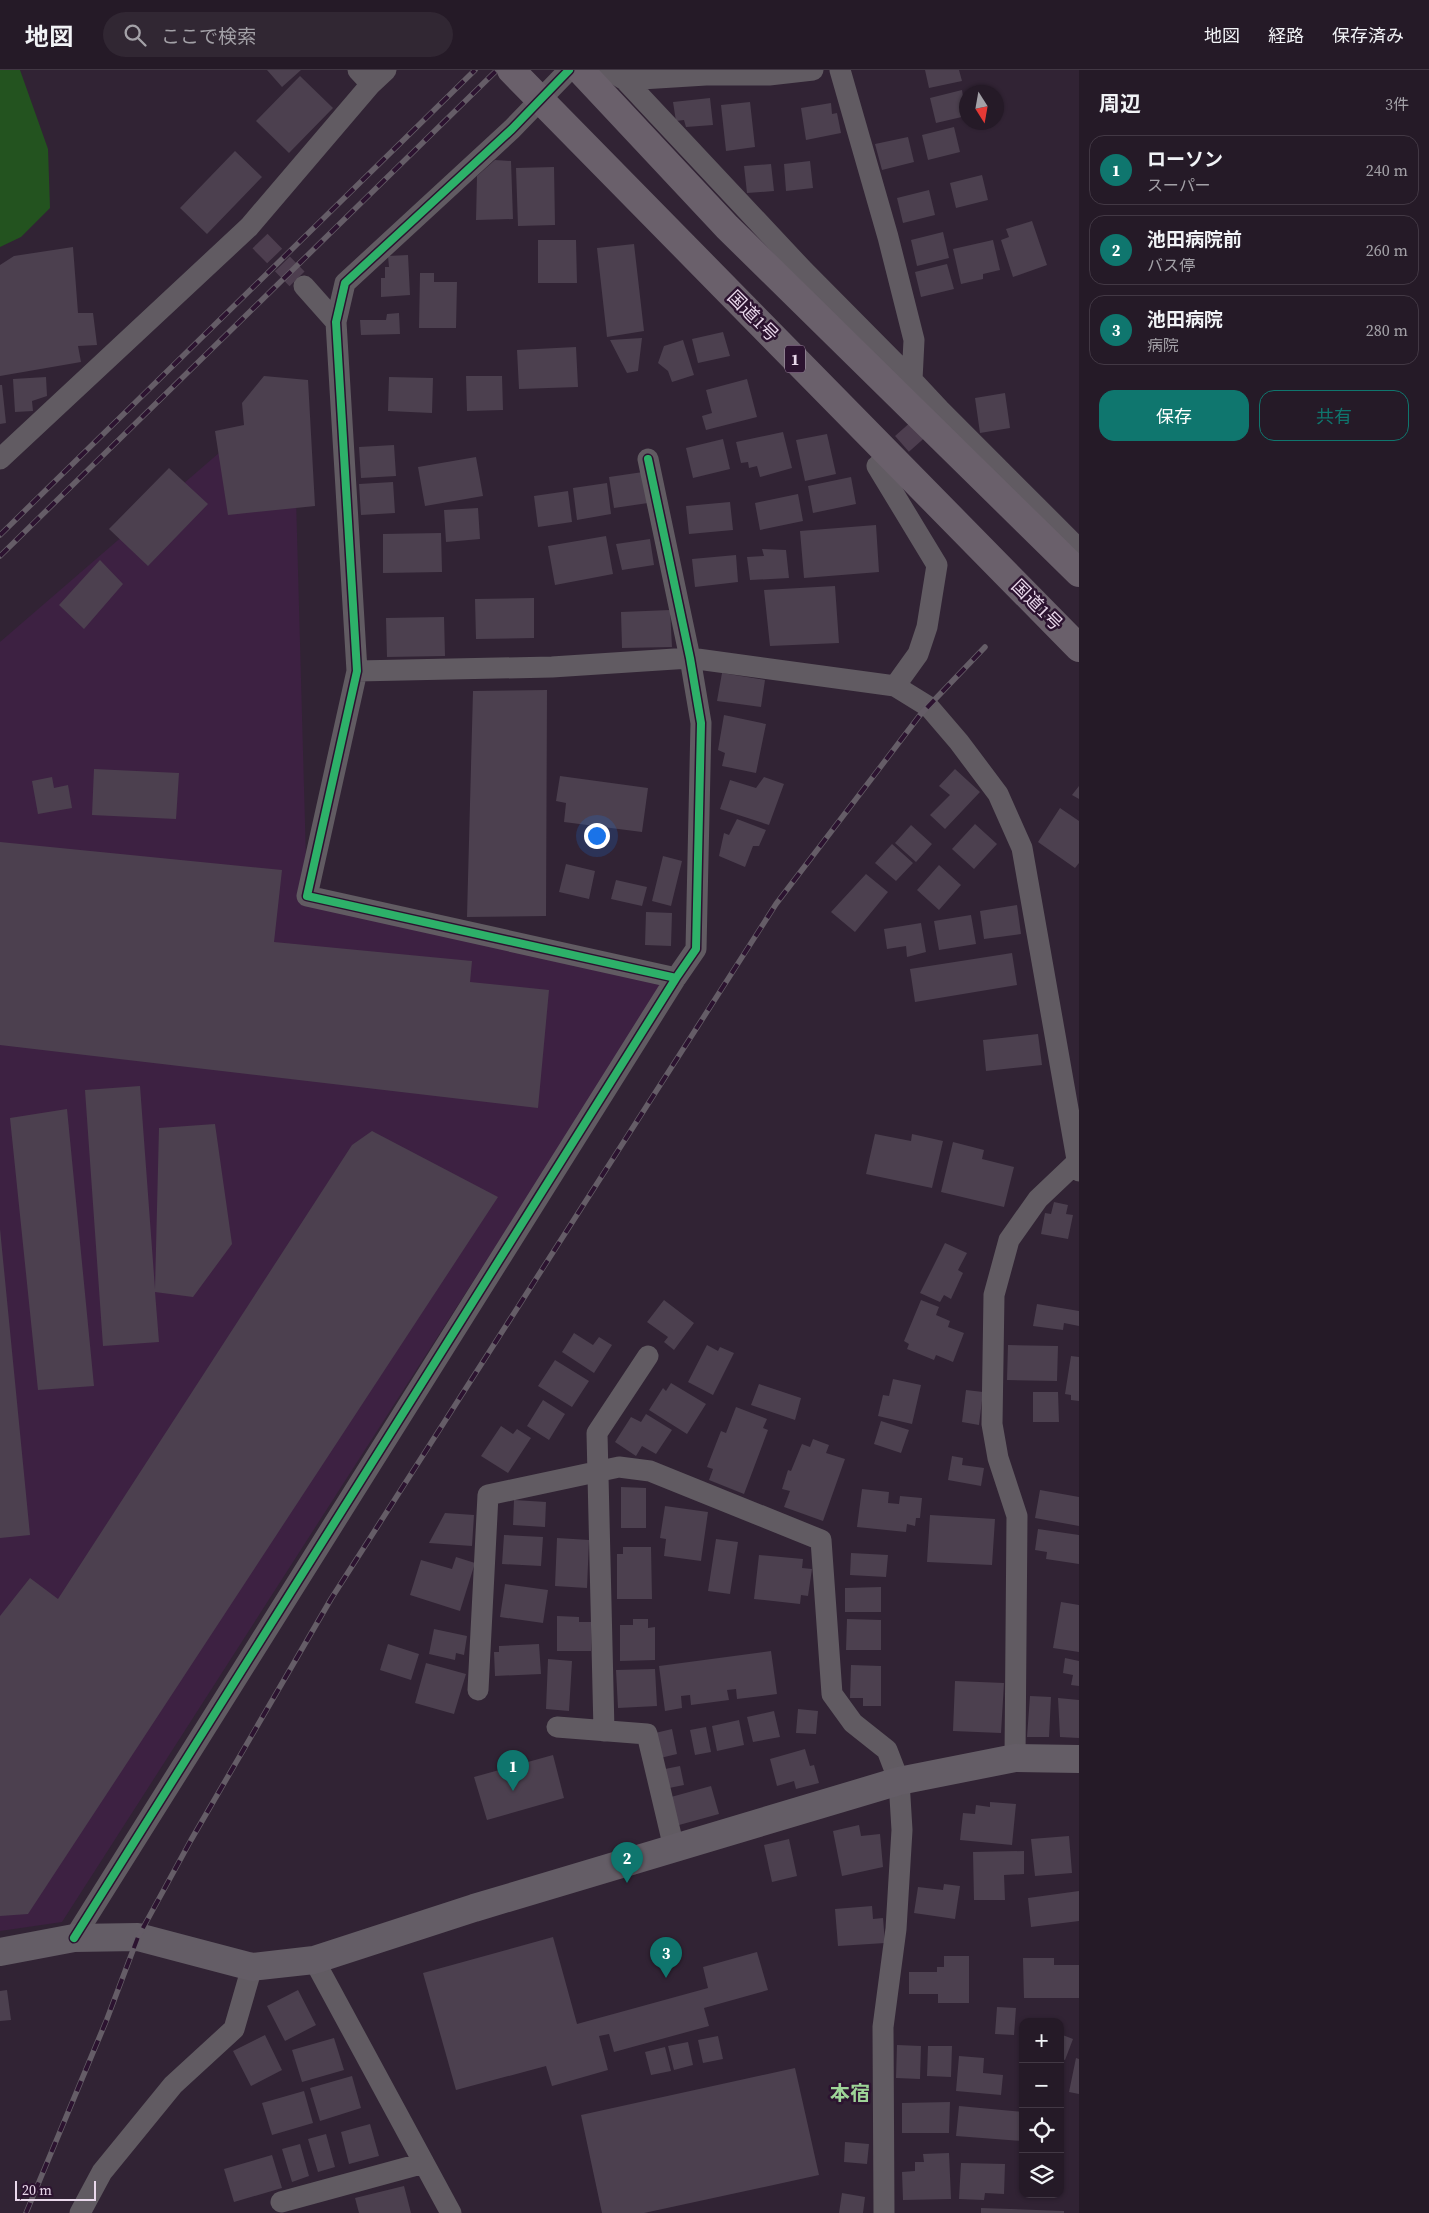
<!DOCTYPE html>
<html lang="ja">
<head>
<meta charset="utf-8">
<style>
  body { margin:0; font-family:"Source Serif 4","Noto Sans JP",serif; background:#312733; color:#f1f3f6 }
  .controls { position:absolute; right:15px; bottom:15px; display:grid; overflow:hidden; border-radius:10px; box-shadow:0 1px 4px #0004 }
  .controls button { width:45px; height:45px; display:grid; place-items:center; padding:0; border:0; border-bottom:1px solid #423844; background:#251a27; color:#f1f3f6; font:25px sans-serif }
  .compass { position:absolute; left:959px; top:15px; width:45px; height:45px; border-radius:50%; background:#251a27; box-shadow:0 1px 4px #0004; rotate:169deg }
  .scale { position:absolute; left:15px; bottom:12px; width:81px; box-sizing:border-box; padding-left:5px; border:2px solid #e9d8eb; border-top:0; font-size:14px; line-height:18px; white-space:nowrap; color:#e9d8eb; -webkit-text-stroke:4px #2c1330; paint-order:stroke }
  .you { position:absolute; left:596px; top:765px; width:18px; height:18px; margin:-12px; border:4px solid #fff; border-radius:50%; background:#1a73e8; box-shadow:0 0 0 8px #1a73e833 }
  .badge { display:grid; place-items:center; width:32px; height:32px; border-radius:50%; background:#0f766e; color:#fff; font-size:16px; font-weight:700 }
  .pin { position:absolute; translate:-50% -41px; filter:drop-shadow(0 1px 2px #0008) }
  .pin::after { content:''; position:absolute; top:26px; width:18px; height:15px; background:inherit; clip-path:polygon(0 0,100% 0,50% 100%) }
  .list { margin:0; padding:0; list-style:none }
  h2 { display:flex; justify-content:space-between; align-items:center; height:65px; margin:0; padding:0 20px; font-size:21px }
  h2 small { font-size:16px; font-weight:400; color:#a3a1a7 }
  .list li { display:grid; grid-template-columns:32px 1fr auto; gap:15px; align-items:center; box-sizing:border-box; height:70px; margin:0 10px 10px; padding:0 10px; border:1px solid #423844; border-radius:15px }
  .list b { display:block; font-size:19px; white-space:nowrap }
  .list p { margin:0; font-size:16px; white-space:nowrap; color:#a3a1a7 }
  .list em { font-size:16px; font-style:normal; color:#a3a1a7 }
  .actions { display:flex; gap:10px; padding:15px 20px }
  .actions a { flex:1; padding:11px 0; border:1px solid #0f766e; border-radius:15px; text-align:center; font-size:18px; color:#0f766e }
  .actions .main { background:#0f766e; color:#fff }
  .icon { flex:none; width:28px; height:28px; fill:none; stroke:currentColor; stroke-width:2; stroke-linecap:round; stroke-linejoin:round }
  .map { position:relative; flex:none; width:1079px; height:2143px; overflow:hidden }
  header { display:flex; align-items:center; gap:30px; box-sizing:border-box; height:70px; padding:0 25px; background:#251a27; border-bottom:1px solid #423844 }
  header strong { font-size:24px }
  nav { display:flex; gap:28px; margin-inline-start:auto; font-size:18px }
  .search { width:350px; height:45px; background:#312733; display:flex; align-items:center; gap:12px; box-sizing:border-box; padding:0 18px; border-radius:28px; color:#a3a1a7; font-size:19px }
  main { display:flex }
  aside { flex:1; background:#251a27 }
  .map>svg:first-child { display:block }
  .built { fill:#3d2142 }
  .green { fill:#23531f }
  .building { fill:#4c404f }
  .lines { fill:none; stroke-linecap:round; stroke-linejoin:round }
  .street-tunnel { stroke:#4d3e4f; stroke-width:21; stroke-dasharray:21 11; stroke-linecap:butt }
  .street { stroke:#615b62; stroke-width:21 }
  .secondary { stroke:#645d66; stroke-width:28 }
  .rail-casing { stroke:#655d67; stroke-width:5.5 }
  .rail { stroke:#2c1330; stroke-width:4; stroke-dasharray:11; stroke-linecap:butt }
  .highway-bridge { stroke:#6a606b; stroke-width:28 }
  .cycleway-casing { stroke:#2c1330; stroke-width:11 }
  .cycleway { stroke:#2db169; stroke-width:8 }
  .labels { text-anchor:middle; stroke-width:5; stroke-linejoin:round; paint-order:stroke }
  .shield { fill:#2c1330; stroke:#b09db3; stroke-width:1 }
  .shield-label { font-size:16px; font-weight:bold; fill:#e9d8eb }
  .street-label { font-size:18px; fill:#e9d8eb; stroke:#2c1330 }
  .quarter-label { font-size:20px; font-weight:bold; fill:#9ed498; stroke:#2c1330 }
</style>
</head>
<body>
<header>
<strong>地図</strong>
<div class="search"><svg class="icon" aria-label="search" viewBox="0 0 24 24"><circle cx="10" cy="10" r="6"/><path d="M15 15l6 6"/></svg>ここで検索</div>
<nav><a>地図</a><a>経路</a><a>保存済み</a></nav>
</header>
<main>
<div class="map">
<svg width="1079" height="2143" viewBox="0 0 1079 2143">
  <rect width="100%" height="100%" fill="#312334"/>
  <!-- built -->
  <path class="built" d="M293,319l14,507 362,80 -607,946 -62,9v-1289z"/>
  <!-- green -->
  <path class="green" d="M0,0h20l28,79 2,59 -29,29 -21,10z"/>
  <!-- building -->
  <path class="building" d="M267,0h34l-19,17z
    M925,0h34l3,11 -33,7z
    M300,6l33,32 -44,45 -33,-32z
    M962,20l4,26 -30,7 -6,-25z
    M710,28l3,27 -27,2 -2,-7 -8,1 -3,-19z
    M750,32l5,45 -29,4 -5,-46z
    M831,33l1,11 5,-1 4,20 -35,7 -5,-32z
    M954,57l6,25 -32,8 -6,-25z
    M908,67l6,25 -32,8 -7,-26z
    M235,81l27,26 -55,57 -27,-26z
    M495,90l16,1 2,58 -37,1 1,-44z
    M810,91l3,27 -27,3 -2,-27z
    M771,94l3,27 -27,2 -3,-27z
    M554,97l1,58 -37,1 -2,-58z
    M982,105l6,25 -32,8 -6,-25z
    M929,120l6,25 -32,8 -6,-25z
    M1032,151l15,44 -34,12 -12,-37 8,-3 -3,-8z
    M943,162l6,26 -32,8 -6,-26z
    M538,170h38l1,43h-39z
    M993,170l7,30 -17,4v5l-22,5 -8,-35z
    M634,174l10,87 -37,6 -10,-89z
    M73,177l5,66h15l4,32 -19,1 3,16 -81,14v-111l14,-9z
    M408,185l2,40 -29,2v-19h4v-11h4l-1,-11z
    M947,194l7,25 -33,8 -6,-25z
    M420,203h14v9h23l-1,46h-37z
    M399,243l1,21 -39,1 -1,-15h26l1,-6z
    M723,262l7,24 -32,7 -6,-24z
    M642,268l-4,33 -11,2 -17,-33z
    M683,270l11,35 -22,7 -4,-11 -10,-8 6,-17z
    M576,277l2,40 -59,2 -2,-39z
    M264,306l44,4 7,126 -87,9 -13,-84 29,-6 -2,-22z
    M466,306h36l1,34 -36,1z
    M46,307l1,19 -15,5 1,10 -18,1 -2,-33z
    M389,307l44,1 -1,35 -44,-2z
    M747,309l10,38 -51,13 -4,-14 10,-3 -6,-23z
    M0,315h2l4,38 -6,1z
    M1005,323l5,35 -30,5 -5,-35z
    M783,362l9,36 -32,9 -3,-11 -8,2 -1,-6 -7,1 -5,-21z
    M827,364l9,40 -31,7 -9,-41z
    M723,369l7,30 -37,9 -7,-30z
    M394,375l2,31 -35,2 -2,-31z
    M476,387l7,39 -58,10 -7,-39z
    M169,398l39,36 -60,62 -39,-37z
    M643,402l5,31 -34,5 -5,-31z
    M851,407l5,27 -43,9 -5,-27z
    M393,412l2,31 -34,2 -2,-31z
    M607,413l4,31 -34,6 -4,-32z
    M568,421l4,31 -34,5 -4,-31z
    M798,424l5,27 -43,9 -5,-27z
    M730,432l3,28 -44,4 -3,-28z
    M478,438l2,31 -34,3 -2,-32z
    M876,455l3,47 -75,6 -4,-47z
    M441,463l1,39 -59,1v-39z
    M606,466l7,38 -58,11 -7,-39z
    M650,469l4,26 -32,5 -6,-26z
    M762,479l24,1 3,28 -39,2 -3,-23 17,-1z
    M736,485l2,27 -43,5 -3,-28z
    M100,490l23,24 -39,45 -25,-24z
    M835,516l4,57 -69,3 -6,-56z
    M534,528v40l-58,1 -1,-40z
    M670,540l2,37 -50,1 -1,-36z
    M444,547l1,39 -58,1 -1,-39z
    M722,603l43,7 -4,27 -44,-6z
    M547,620l-1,226 -79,1 6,-226z
    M724,645l42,9 -10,49 -34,-7 3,-13 -7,-3z
    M94,699l85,4 -3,46 -84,-4z
    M955,699l25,23 -35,37 -15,-14 20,-20 -11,-9z
    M560,706l88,12 -6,44 -78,-10 2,-19 -10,-2z
    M52,707l2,11 14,-3 4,23 -34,6 -6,-33z
    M764,707l20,7 -15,41 -49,-16 10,-29 26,8z
    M1079,716v13l-7,-4z
    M1060,738l19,13v42l-4,5 -37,-26z
    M737,749l29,11 -7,16h-6l-8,21 -26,-11 5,-23 5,2z
    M975,754l22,20 -23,25 -22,-20z
    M911,755l21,19 -16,18 -21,-19z
    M0,772l282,28 -8,72 198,19 -2,21 79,8 -11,118 -538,-63z
    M892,774l21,19 -17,18 -21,-18z
    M663,786l19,5 -11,45 -19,-5z
    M566,794l29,7 -6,28 -30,-7z
    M939,795l22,20 -22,25 -22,-20z
    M866,804l22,18 -33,40 -24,-20z
    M616,810l31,7 -5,19 -31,-7z
    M1017,835l4,29 -37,5 -4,-28z
    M646,842l26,1 -1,33 -26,-1z
    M971,845l5,29 -37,6 -5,-29z
    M921,853l5,29 -19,5 -1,-11 -19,3 -3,-20z
    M1012,883l5,32 -102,17 -5,-33z
    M1038,964l4,31 -56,6 -3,-31z
    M140,1016l15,203 4,-161 56,-4 17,120 -39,53 -38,-5 4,50 -56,4 -18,-256z
    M67,1039l27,277 -56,4 -28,-272z
    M372,1061l126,66 -470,717 -28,2v-300l30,-38 28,21 294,-454z
    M875,1064l36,7 1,-7 31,7 -11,47 -66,-14z
    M953,1072l31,8 -2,9 32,8 -10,40 -63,-15z
    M1054,1132l14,3 -2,9 7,1 -5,24 -27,-5 4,-21 6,1z
    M0,1159l30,306 -30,3z
    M945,1173l22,10 -9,17 5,3 -12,26 -7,-4 -4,7 -20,-9z
    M664,1230l30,23 -20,27 -10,-8 4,-5 -21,-15z
    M921,1230l18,7 -3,8 14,6 -2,6 16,6 -11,29 -17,-7 -2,5 -27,-11 2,-5 -5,-3z
    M1037,1234l42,7v15l-15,-3 -1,7 -30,-4z
    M574,1263l19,12 6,-8 13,8 -18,28 -32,-21z
    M707,1275l11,6 2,-4 14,6 -21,42 -25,-13z
    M1008,1275l50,1 -1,35 -50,-1z
    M1071,1286l8,1v44l-8,-1v-5l-6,-1z
    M555,1290l34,21 -17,26 -34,-21z
    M893,1309l28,6 -9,39 -34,-8 5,-21 6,1z
    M671,1313l35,21 -19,30 -38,-24 14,-22 3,3z
    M759,1314l42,14 -6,22 -44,-15z
    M966,1320l17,2 -4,33 -17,-3z
    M1033,1322h25l1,30h-26z
    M543,1330l22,14 -16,26 -22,-14z
    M736,1337l31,12 -4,9 5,2 -24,64 -35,-14 4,-11 -6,-2 14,-36 5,2z
    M646,1344l26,16 -16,24 -14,-8 -6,10 -21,-14 16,-25 10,5z
    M881,1351l28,9 -8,23 -27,-9z
    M501,1356l12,8 4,-5 14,9 -23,35 -27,-17z
    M813,1369l16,6 -3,8 19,6 -22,62 -39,-14 6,-16 -8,-2 6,-19 3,1 11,-27 8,3z
    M952,1386l11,2 -1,7 22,3 -3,18 -33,-6z
    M621,1417l25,1v40h-25z
    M862,1419l27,3 -1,11 11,1 1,-8 22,2 -2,20h-4l-1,8 -8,-2 -1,8 -49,-5z
    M1040,1420l39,7v29l-44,-8z
    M514,1430l32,2 -1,25 -32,-2z
    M665,1436l43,6 -7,49 -37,-5 2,-17 -6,-1z
    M445,1443l29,2 -2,31 -43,-3z
    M930,1445l65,4 -3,46 -65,-3z
    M1038,1459l41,6v29l-33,-5 1,-7 -12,-2z
    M504,1465l39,2 -2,29 -39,-2z
    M557,1468l32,2 -2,48 -32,-2z
    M716,1469l22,3 -8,52 -22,-3z
    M623,1477h28l1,52h-35v-45h6z
    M851,1483l37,2 -2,22 -36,-2z
    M759,1485l44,4 -1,9 10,1 -4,27 -7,-1 -1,9 -46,-5z
    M456,1487l19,6 -15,48 -50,-16 11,-35 31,9z
    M505,1514l43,6 -5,33 -43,-6z
    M881,1517v25h-36v-24z
    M1061,1532l18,3v47l-26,-4z
    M557,1546l22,1v5h12v29h-34z
    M633,1549h15v9l7,-1v33l-35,1v-36h13z
    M847,1549l34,1v30h-35z
    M434,1559l33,7 -3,19 -8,-2 -1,7 -26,-6z
    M388,1574l31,10 -8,26 -31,-10z
    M539,1574l2,30 -46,2 -1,-24h5v-6z
    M771,1581l6,43 -40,5 -1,-10 -9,1 2,10 -38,5 -1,-10 -9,1 1,12 -17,3 -6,-45z
    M1065,1588l14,3v25l-8,-1 2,-10 -10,-2z
    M548,1589l24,2 -3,50 -23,-2z
    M426,1593l40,11 -12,40 -39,-11z
    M851,1595l30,1v40h-18v-8h-13z
    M655,1599l2,37 -39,2 -2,-38z
    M955,1611l49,2 -3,50 -48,-2z
    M1030,1626l21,1 -2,40h-22z
    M1058,1628l21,2v38l-19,-1z
    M798,1639l20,2 -2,23 -20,-1z
    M774,1641l6,26 -27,5 -6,-25z
    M739,1650l5,25 -27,6 -5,-25z
    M706,1657l5,25 -16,3 -5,-25z
    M672,1659l5,25 -21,5 -5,-25z
    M805,1679l5,17 4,-1 5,18 -23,6 -2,-8 -17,5 -7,-27z
    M553,1685l11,43 -77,22 -13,-43z
    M680,1696l4,19 -20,4 -4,-19z
    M711,1716l8,28 -40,11 -8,-28z
    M990,1732l26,2 -4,41 -52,-5 3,-27 12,1 1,-9 14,2z
    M859,1755l2,11 19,-2 3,33 -41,9 -9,-45z
    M1069,1766l3,37 -37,3 -4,-37z
    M789,1769l8,37 -25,6 -8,-37z
    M1024,1781v23l-20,1 1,25h-31l-1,-48z
    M944,1814l16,2 -5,33 -41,-6 4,-26 25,3z
    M1079,1821v30l-48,6 -3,-29z
    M872,1836l1,13 10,-1 2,25 -47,3 -3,-37z
    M553,1867l24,87 131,-36 -5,-21 54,-15 11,38 -64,18 5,18 -95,26 -5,-18 -10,2 9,34 -56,16 -6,-20 -90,24 -33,-117z
    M944,1886h25v47h-31v-9h-29v-22h28v-5h7z
    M1023,1888h31v7h25v33h-55z
    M7,1920l4,30 -11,1v-30z
    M298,1920l18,35 -31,16 -18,-35z
    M997,1937l19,1 -2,27 -19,-1z
    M1060,1964l13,5 -8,21 -5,-2z
    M265,1965l17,35 -31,16 -18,-35z
    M718,1966l5,23 -20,4 -5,-23z
    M334,1968l10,32 -42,12 -10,-32z
    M688,1972l5,23 -19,5 -6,-24z
    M897,1975l24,1 -1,33 -24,-1z
    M928,1976h24l-1,31 -24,-1z
    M665,1977l6,24 -20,4 -6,-23z
    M959,1986l25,2 -1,15 20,2 -2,20 -45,-4z
    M1076,1988l3,1v35l-10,-2z
    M795,1998l24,107 -175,38h-42l-21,-98z
    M352,2006l9,32 -41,13 -10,-33z
    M304,2021l9,32 -41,12 -10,-32z
    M950,2032l-1,31h-47v-30z
    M959,2036l64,6 -2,29 -65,-5z
    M370,2054l9,32 -30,8 -8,-32z
    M326,2064l9,33 -17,5 -10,-33z
    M845,2072l24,2 -2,20 -23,-2z
    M300,2074l9,32 -17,6 -10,-33z
    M949,2083l2,46 -48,1 -1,-28 13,-1v-9h9l-1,-8z
    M272,2085l10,33 -48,14 -10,-33z
    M961,2093l44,1 -1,30 -19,-1 -1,7 -25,-1z
    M404,2116l7,27h-52l-4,-15z
    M842,2123l23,4 -2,16h-24z
    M981,2138l83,3v2h-83z"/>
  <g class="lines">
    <!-- street-tunnel -->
    <path class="street-tunnel" d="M260,171l44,45
      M878,395l60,-53"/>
    <!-- street -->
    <path class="street" d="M358,0l13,14
      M569,0l-57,59 -167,154 -9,39 21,349 -50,225 369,82
      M609,0l16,10 179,191 108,109
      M840,0l48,167 26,103 -2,40 28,30 139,139
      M625,10l81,-5h63l44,-5
      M304,216l32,36
      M0,389l249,-232 122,-143 15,-14
      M877,396l60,99 -10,62 -9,27 -23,32
      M357,601l195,-4 138,-9 205,28 34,21 30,35 39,52 24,54 57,323
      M478,1620l10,-195 131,-28 31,4 171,69 11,154 21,29 34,27 12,31 3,49 -6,99 -13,98 1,186
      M557,1657l90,7 27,114
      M604,1661l-7,-298 51,-77
      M1015,1688l2,-242 -19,-58 -6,-34 2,-129 15,-55 29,-41 40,-38
      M74,1868l602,-960 20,-29 5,-226 -11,-65 -42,-199
      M314,1890l137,253
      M281,2132l143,-39
      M80,2143l22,-41 71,-87 61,-56 18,-62"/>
    <!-- secondary -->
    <path class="secondary" d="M0,1882l74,-14 64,-1 114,30 62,-7 160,-52 425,-127 116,-23 64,1"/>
    <!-- rail casing -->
    <g class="rail-casing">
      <path id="rail" d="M0,465l475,-465
        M0,486l497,-486
        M26,2143l81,-194 31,-82 53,-97 140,-241 445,-695 144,-189 65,-68"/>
    </g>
    <!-- rail -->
    <use href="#rail" class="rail"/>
    <!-- highway-bridge -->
    <path class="highway-bridge" d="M511,0l568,578
      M580,0l147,157 352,346"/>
    <!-- cycleway casing -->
    <g class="cycleway-casing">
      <path id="cycleway" d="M569,0l-57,59 -167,154 -9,39 21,349 -50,225 369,82
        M74,1868l602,-960 20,-29 5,-226 -11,-65 -42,-199"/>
    </g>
    <!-- cycleway -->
    <use href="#cycleway" class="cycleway"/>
  </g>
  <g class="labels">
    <!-- shield labels -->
    <rect class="shield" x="785" y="275.5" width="20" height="27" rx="4"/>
    <g class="shield-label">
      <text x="795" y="295">1</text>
    </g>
    <!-- street labels -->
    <g class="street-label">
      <text transform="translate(753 246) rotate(45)" y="6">国道1号</text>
      <text transform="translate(1037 535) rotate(45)" y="6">国道1号</text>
    </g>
    <!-- quarter labels -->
    <g class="quarter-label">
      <text x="850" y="2030">本宿</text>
    </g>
  </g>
</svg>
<div class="controls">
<button>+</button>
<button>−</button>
<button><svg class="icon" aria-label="locate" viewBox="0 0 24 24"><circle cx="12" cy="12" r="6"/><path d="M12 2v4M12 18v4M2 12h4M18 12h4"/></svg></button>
<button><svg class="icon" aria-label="layers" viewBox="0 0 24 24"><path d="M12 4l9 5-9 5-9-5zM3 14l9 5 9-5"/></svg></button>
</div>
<svg class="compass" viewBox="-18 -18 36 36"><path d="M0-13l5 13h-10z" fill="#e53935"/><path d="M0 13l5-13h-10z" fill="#a3a1a7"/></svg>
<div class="scale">20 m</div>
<div class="you"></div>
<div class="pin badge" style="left:513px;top:1721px">1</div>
<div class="pin badge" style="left:627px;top:1813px">2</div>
<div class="pin badge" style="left:666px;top:1908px">3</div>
</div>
<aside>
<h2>周辺<small>3件</small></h2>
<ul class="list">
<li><span class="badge">1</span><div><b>ローソン</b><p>スーパー</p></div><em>240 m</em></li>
<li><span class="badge">2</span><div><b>池田病院前</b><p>バス停</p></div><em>260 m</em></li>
<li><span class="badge">3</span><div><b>池田病院</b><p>病院</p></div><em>280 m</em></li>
</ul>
<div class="actions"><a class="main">保存</a><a>共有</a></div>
</aside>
</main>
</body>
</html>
